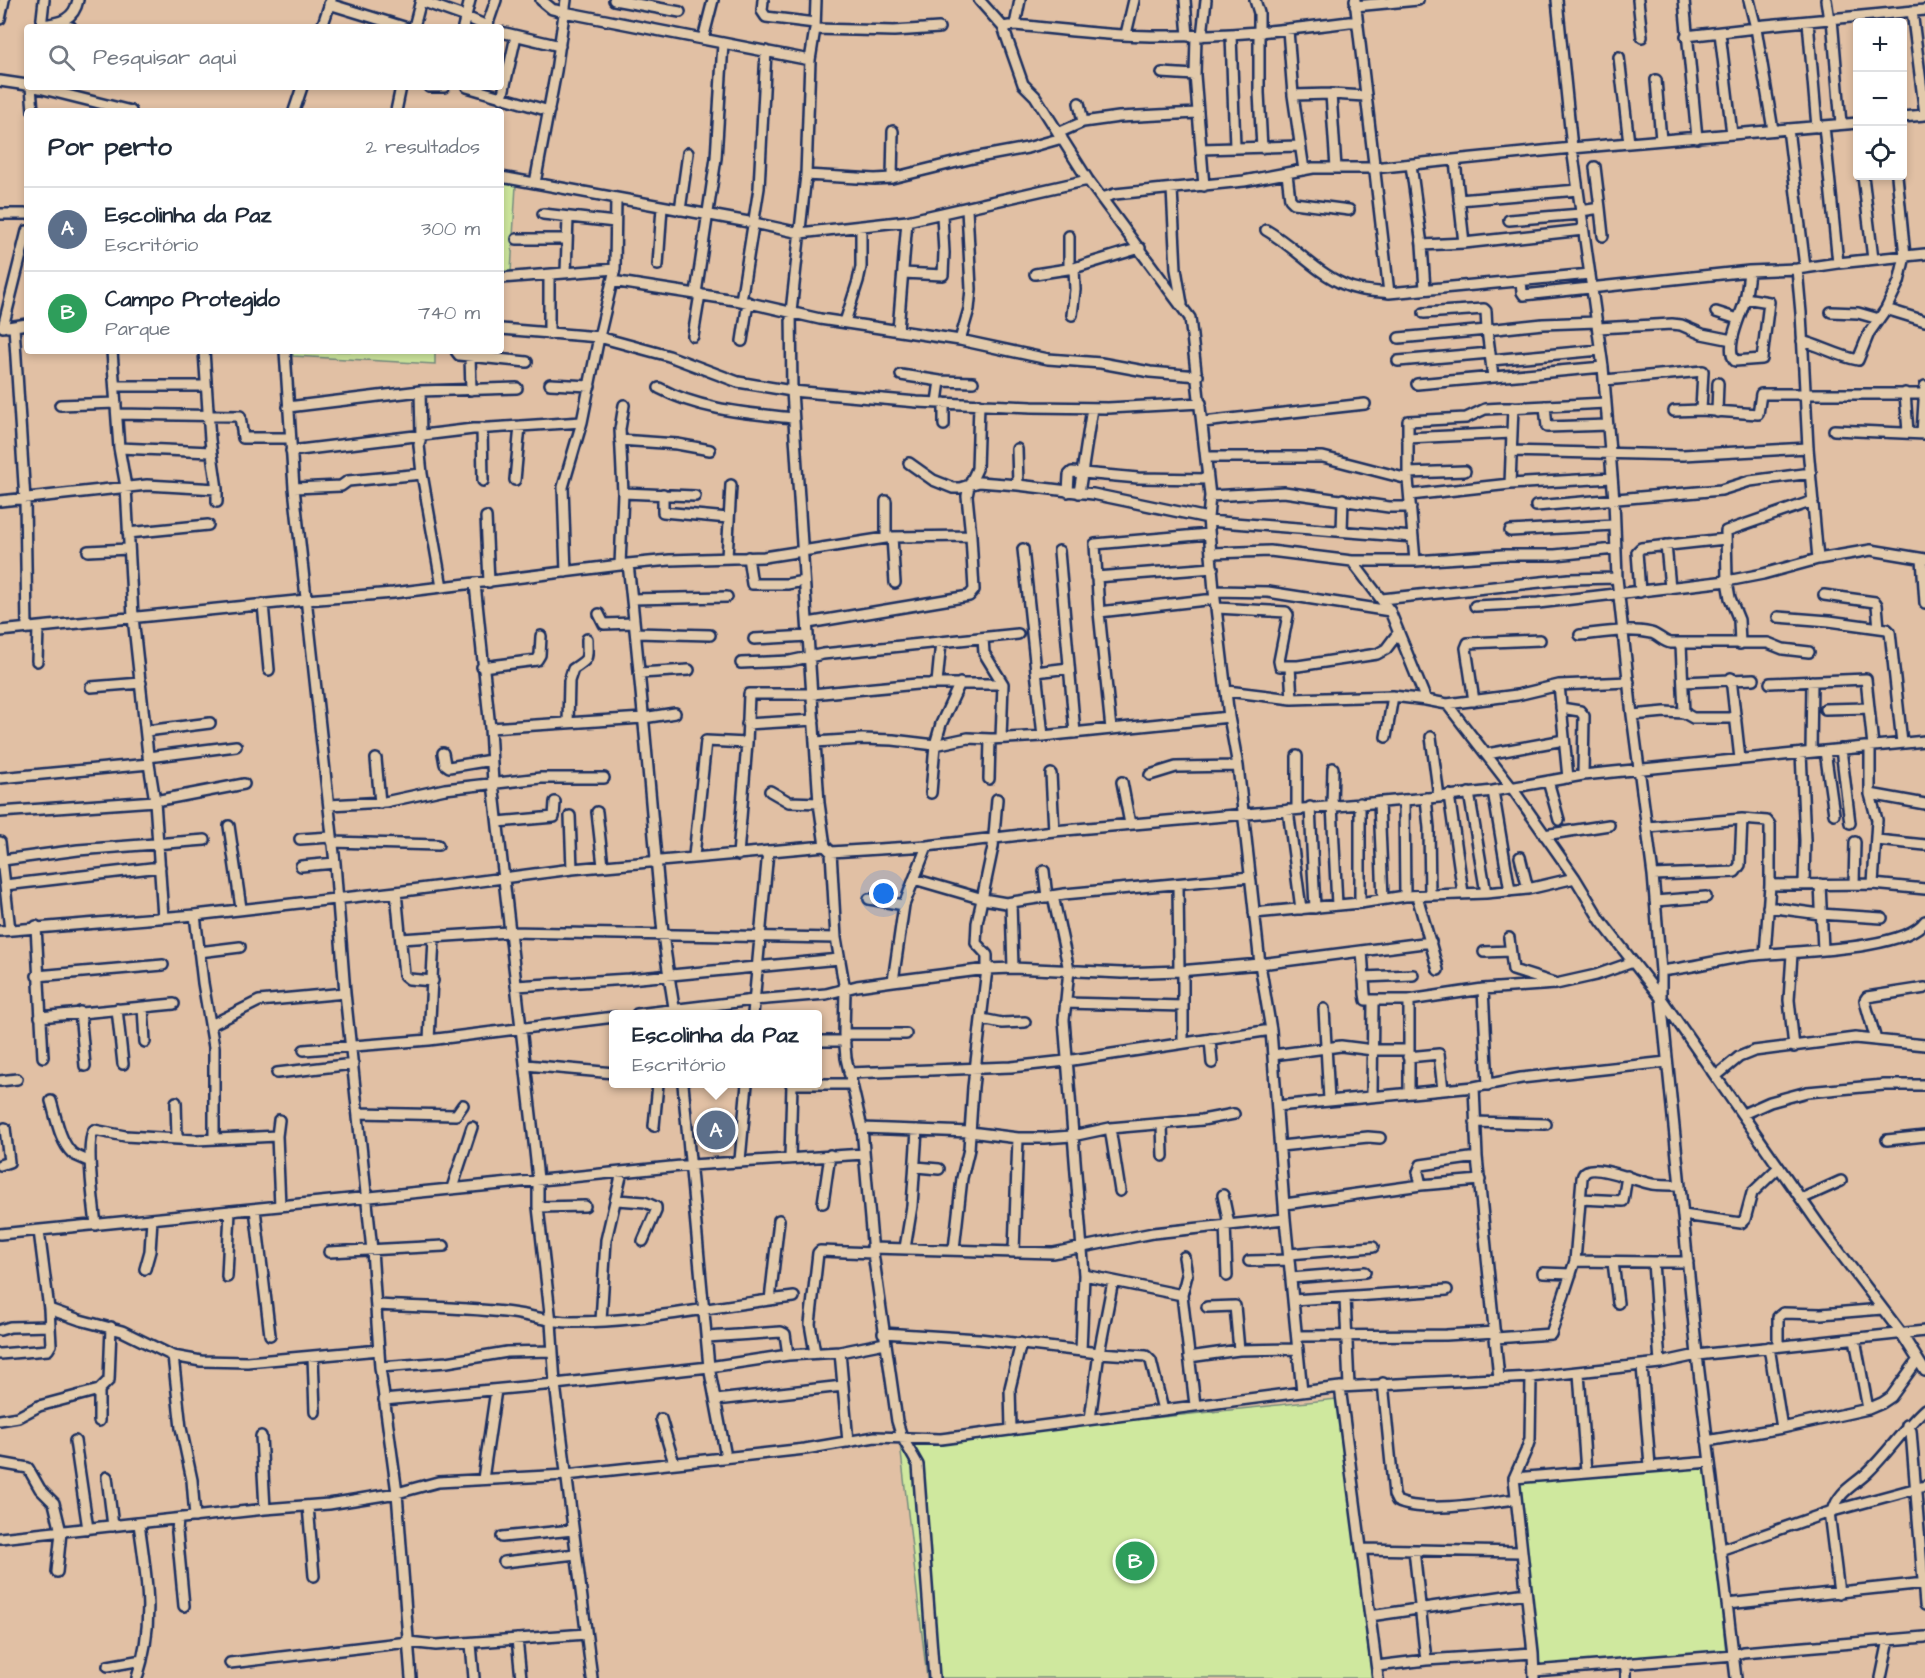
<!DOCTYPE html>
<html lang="pt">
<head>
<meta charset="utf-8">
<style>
  body { margin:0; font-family:"Architects Daughter",sans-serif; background:#f6f6f7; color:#1f2937 }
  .controls { position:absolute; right:18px; top:18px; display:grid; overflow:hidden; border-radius:6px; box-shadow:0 3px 9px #0003 }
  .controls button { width:54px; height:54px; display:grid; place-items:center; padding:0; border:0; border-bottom:2px solid #e0e1e3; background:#fff; color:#1f2937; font:30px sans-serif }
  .you { position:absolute; left:884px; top:894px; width:21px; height:21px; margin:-15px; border:4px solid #fff; border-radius:50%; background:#1a73e8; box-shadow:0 0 0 9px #1a73e833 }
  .badge { display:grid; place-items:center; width:39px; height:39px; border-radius:50%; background:#1f6fb2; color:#fff; font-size:20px; font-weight:700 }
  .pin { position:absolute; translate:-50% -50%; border:3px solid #fff; box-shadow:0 2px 6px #0006 }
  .popup { position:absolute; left:609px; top:1010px; width:213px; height:78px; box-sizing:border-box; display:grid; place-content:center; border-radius:6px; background:#fff; filter:drop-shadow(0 2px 4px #0005); font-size:20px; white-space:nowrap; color:#747a83 }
  .popup b { font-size:22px; color:#1f2937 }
  .popup::after { content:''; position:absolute; left:50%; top:100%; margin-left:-12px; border:12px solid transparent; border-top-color:#fff }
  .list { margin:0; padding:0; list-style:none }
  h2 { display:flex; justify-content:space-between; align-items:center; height:78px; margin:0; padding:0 24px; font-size:26px }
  h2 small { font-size:20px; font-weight:400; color:#747a83 }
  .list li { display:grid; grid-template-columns:39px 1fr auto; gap:18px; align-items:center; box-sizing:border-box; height:84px; padding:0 24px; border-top:2px solid #e0e1e3 }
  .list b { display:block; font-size:22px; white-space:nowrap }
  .list p { margin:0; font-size:20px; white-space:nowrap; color:#747a83 }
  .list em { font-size:20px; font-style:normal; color:#747a83 }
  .icon { flex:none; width:33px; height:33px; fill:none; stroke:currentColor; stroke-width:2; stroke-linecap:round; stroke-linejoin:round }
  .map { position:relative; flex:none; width:1925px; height:1678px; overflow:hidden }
  .search { position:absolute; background:#fff; box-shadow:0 3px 9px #0003; left:24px; top:24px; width:480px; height:66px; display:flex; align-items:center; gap:15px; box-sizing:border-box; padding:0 21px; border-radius:6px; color:#747a83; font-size:22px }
  .panel { position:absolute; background:#fff; box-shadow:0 3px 9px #0003; left:24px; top:108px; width:480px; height:246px; border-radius:6px }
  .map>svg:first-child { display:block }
  .green { fill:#cfe89e; stroke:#758c7e; stroke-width:1.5 }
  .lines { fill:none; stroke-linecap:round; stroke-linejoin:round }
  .minor-casing { stroke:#1b2f5e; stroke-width:14 }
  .minor { stroke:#e2caab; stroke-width:9 }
</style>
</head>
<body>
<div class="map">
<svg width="1925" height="1678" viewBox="0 0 1925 1678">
  <rect width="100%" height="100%" fill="#e1c0a4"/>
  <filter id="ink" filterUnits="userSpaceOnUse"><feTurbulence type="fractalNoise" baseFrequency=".0167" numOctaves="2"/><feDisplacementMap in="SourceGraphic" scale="12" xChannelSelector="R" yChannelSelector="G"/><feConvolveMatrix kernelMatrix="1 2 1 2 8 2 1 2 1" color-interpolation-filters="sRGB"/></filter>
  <g filter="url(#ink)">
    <!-- green -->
    <path class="green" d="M501,183l15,2 -5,87 -10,1z
      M292,351h143v13l-142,-8z
      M1337,1399l35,279h-445l-27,-234z
      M1707,1460l19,193 -193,14 -17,-190z"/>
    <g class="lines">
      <!-- minor casing -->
      <g class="minor-casing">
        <path id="minor" d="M541,0l11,9 12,3 246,48
          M614,0l66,12
          M763,0l-1,11 4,6 49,6
          M816,0l-1,29 -5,31 -4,115 -15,137 1,79 27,412 6,43 6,6 5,86 9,52 -1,44 2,24 16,70 11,125 24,168 5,16 16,28 16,213
          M979,0l24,27 20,57 12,12 53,84 102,138 20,178 -2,22 6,73 15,126 9,49 22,198 11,66 14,189 17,173
          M1185,0l3,36
          M1255,0l4,13v80l3,55
          M1355,0l34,293
          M1557,0l15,148 31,219 11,133 3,78 15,137 21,160 8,96v27l36,357 39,323
          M1638,0l4,37
          M1684,0l13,138
          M1749,0l7,28 17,102
          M1826,0l3,20
          M421,1l45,16 23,10
          M329,4l75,23
          M1355,6l63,-6
          M1912,11l13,103
          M0,19l4,-19
          M1832,19l9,105
          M1808,22l9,105
          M59,23l12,4
          M42,25c18,-2 32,-5 36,-25
          M1015,25l5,-25
          M487,26l9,-26
          M1755,26l170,-16
          M41,27l3,-27
          M322,27l9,-27
          M414,27l7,-27
          M463,27l7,-27
          M1003,27l12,-2c45,4 91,11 136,11 70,1 137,-6 206,-15
          M815,29l79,2 45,-3
          M1288,30l5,65 11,75
          M501,32l59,14
          M1720,33l12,101
          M1126,34l8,-34
          M1231,35l4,112
          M1196,36l-1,39 9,111
          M1202,36l4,-36
          M1686,36l70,-8
          M703,39l10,-39
          M1619,57l10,86
          M1162,73l33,2
          M1656,80l5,60
          M0,81l27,4
          M31,87l2,24
          M35,87l96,24
          M429,87h15
          M467,87l82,24
          M1331,94l5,74
          M1293,95l38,-1 34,2
          M502,98l14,-62
          M1079,103l4,19
          M294,111l8,-24
          M396,111l5,-24
          M1902,117l23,-2
          M1824,126l14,137
          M1788,129l17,138
          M1058,133l25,-11 36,-5 78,-4
          M1201,149l99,-3
          M1455,161l9,82
          M1411,165l11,80 3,44
          M1287,174l3,25 4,4 55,7
          M806,175l69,4 17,-1 81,-20 54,-10 35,-10
          M1863,176l10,83
          M501,177l253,46 46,10 107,-12 181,-41
          M892,178l1,-47
          M535,183l21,-112 10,-71
          M1172,189l4,80 6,35
          M1102,198l13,-4 129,-13 69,-13h60l199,-20 286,-25
          M1459,200l119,-10
          M1600,208l3,28
          M680,210l8,-57
          M1581,211l19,-3 -5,-41
          M0,214h27
          M543,214l72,8
          M1509,220l72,-6
          M1266,230c28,16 48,41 77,54 14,7 30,7 46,9l201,-19
          M1069,236v33
          M517,239h49
          M1422,245l42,-2 119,-13
          M658,265l4,-58
          M1797,269l4,44 7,135 10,111
          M566,272l2,-54
          M903,273l40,2 1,-22 -2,-38
          M1035,274l39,-6 66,-20
          M501,278l114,-9
          M612,281l129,20 79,18 140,21 88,19 53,4 49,9 48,4
          M1521,281l1,11 2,3 225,-24 48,-2 41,-6 87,-9
          M696,293l20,-135 7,-115
          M1745,298l24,4 -7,57 -27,2c-11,-14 6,-45 10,-61 2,-9 3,-19 4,-29
          M741,301l18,-113 7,-137
          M1886,309l39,12
          M1716,312l22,7
          M1831,312l27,1 21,6
          M1072,315l3,-25 -1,-22
          M845,322l13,-41 3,-14v-40
          M14,326l11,174 2,128
          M3,327l24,-96
          M8,327l19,-3
          M1598,328l74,-4 9,1 21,9 30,6
          M501,329l98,8 70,19 69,26 54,9 125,11 115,5 76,1 93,-5
          M898,330l9,-109
          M549,334v-59
          M693,336l7,-42
          M1399,338l88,-8 -1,-19 -2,-2 -60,4
          M960,340l9,-31 2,-20 -4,-80
          M742,341l6,-39
          M1802,341c19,5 36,15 56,19l11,-27 17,-24 13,-27 6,-26 -8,-80
          M112,351l7,97 7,39 7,130 16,147 6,37 8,116
          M204,351l6,89 7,49v13
          M285,351l9,137 41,375 10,130 27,257 8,117 17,126 14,185
          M456,351l3,4 68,7
          M470,356l1,34
          M1491,360l109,-10
          M1398,361l92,-8
          M901,375l39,6 33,1
          M1493,377l-6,-47 56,-6 54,-2
          M1605,380l98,-9 -2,39
          M550,384l40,2
          M1417,384l186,-17
          M115,386h91
          M659,388c41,22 88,25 133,30
          M420,391l1,45 -2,9 3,29 20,113
          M1905,393l3,39
          M937,402l3,-21
          M944,403v22
          M60,405l56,-2
          M1545,406l2,21 61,-2
          M288,407l132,-16 97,-3
          M1674,411l27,-1 57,4 3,-20h163
          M1717,412l1,-29
          M117,414l123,2 3,22h47
          M1203,422l162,-18
          M482,428l1,53
          M1834,430l91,4
          M1922,433l3,-47
          M1407,438l105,-5
          M620,440l57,4 33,6
          M119,448l92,4
          M1017,449l1,36
          M291,451l182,-22 109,-7
          M1511,451l172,4 125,-7
          M1206,457h117l85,22
          M909,463l24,17 20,8h7l19,-6 39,3 75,9 115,24
          M1408,473l57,-2
          M515,480l5,-54
          M1510,484l3,-77
          M294,488l47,-2 7,-5 74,-7
          M1068,492l1,-17 3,-3 66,6 70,1
          M623,493l72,3
          M1079,493l13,-85
          M663,494v18l65,6
          M1410,495l100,-11 102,-6
          M1210,496l74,-4 105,15h22
          M0,501l147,-16 70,4
          M1536,506l185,-16 29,-9 61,-8
          M486,517l3,65
          M1208,521l205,16
          M1342,531l1,-32
          M1510,531l104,-6
          M128,533l80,-8
          M971,536l-4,-40 2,-10 8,-17 2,-65
          M892,537l3,46
          M886,538v-37
          M1666,545l4,43
          M1023,549l20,187
          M88,551l40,-2
          M1059,551l16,182
          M1212,553l58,-2 82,10 38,50 36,89
          M748,557l4,27h35l17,-3
          M727,558l4,-73
          M1922,559l3,44
          M1352,561h63l88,-6h52l60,-6
          M1415,561l-7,-82v-58l58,-3 19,-9 121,-6
          M628,564c14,123 23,246 35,369 3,27 8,54 12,81
          M620,565l3,-72 -3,-64 4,-24
          M566,572l-3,-85 19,-65 17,-85 16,-68 1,-71
          M1096,577l117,-9
          M475,584l15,144 3,55 39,341 6,55v28l13,115 4,62 37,294
          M1214,591l54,1 122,19
          M1640,592l-3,-40 4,-4 84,-9
          M1824,595l51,7 2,3 2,23
          M632,599l95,-2
          M1382,599l187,-20 48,-1
          M263,604l6,66
          M1475,606l63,-3 189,-22 36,-7 55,-15 53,-9 54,9
          M1217,608l69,4 2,3 -9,46 1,5h18l79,-12 9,-5 12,-16
          M1099,612l116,-13
          M599,614l5,10 30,-1
          M1778,617l51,4 58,8 3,3 12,111
          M0,631l306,-31 87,-7 235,-29 42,-4 94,-3 128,-20 79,-1 3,54 -5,6 -161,27
          M636,633l74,2
          M1580,635c22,-2 48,-7 71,-2 8,2 12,9 20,10h97l15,6 26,3
          M983,638l1,15 19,31
          M754,639l54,-3
          M1681,644l3,69
          M1740,644l-1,-24 -9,-22 -3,-17 -1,-50 87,-30
          M37,661l1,-33
          M741,663l49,-2 33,-7 195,-20
          M482,667l55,-7 3,-5 1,-19
          M1290,667l2,32
          M1036,672l33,-4
          M640,673l49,-3
          M1731,678l9,81
          M1683,682l71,-3
          M937,683l4,-41
          M1770,683l96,-4 7,67
          M1559,685l9,93
          M91,687l50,-4
          M1227,691l65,8 101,-3 33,4 21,4 70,-9 42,-10 70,-3
          M1474,701l-8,-53 2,-5 72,-3
          M1447,704l65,84 63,90 26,43 60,77 161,231 79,104 24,38
          M1561,708l19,3 4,5 -1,59
          M1825,709l44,-1
          M1632,715l33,-3 19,1 9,5h43
          M568,723l1,-42 4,-12c17,-11 14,-9 14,-30
          M747,724l67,-4
          M490,728l153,-10 32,-5
          M1111,729l-12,-117 -4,-68 114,-10
          M146,731l64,-8
          M1386,737l7,-41
          M1431,737l8,60
          M815,742l47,-3 31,1 42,5 33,-7 22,1 53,-3 186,-19
          M1870,747v47l7,26 -4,64
          M1841,749l9,74
          M1825,751l9,63
          M1811,752l1,-71
          M443,753l2,11 4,3 42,-7
          M1801,753l4,87 -1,44
          M1487,754l77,-14
          M1297,756v53
          M148,757l88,-11
          M376,759l4,44
          M1333,768l-1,37 5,100
          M1051,774l3,57
          M1150,775l26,-8 62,-1
          M0,778l149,-14
          M989,779l1,-40
          M1548,781l11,39
          M1122,782l8,42
          M770,791l19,11 30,1
          M1493,791l17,100
          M931,793l4,-48 6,-21 19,-41
          M1469,793l17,100
          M1870,794l55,10
          M1449,795l14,98
          M1426,798l3,30 1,67
          M1404,800l1,96
          M1379,802l4,97
          M1360,803v100
          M329,805l56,-3 60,-13 96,-11h63
          M1310,807l5,101
          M1288,810l13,99
          M0,812l155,-11 89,-17
          M597,812l6,54
          M570,816l2,53
          M498,822l56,-5 1,-15
          M229,826l12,82
          M1648,827l94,-8 25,2 3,4v60l-5,69
          M1544,835l65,-10
          M300,839l31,-2
          M1877,840l48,5
          M0,842l10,88
          M332,842l106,3
          M831,852l96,-6 127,-15 385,-34 54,-6 90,-16 342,-34
          M738,855l9,-112 2,-49h63l105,-10h86l-2,54
          M694,856l12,-115 41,2
          M1520,857l8,32
          M3,860l75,-10 127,-10
          M301,866l34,-3
          M1044,871l3,26
          M1653,875l82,-3 5,-7 2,-46
          M914,879l69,20 23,4 58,-9 186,-17
          M1820,884l3,66
          M1854,884l1,-42
          M5,885l155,-18
          M1178,885l1,86
          M1770,885l103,-1 52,5
          M396,892l8,83 5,4 24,2
          M1053,896l16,74 -5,50 20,255 -3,76
          M1417,896l21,74
          M869,899l35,6
          M1655,901l51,-4
          M1011,903l2,65
          M1768,907l52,7 62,4
          M1254,913l106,-10 45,-7 81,-3 42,-4 47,-11
          M195,915l8,68 11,64v91
          M36,926l7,131
          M0,931l195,-16 201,-23 176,-23 253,-23
          M1509,938l4,32 41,13
          M401,939l108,-7 327,6
          M1362,951l3,43 1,6h43l74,-11 73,-5 40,-9 37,-13
          M199,952l41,-5
          M1484,952l26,-1
          M1792,954l-3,46 5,47
          M1183,971v72
          M1661,971c29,-3 57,-11 86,-15 37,-5 157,-4 178,-35
          M37,976l126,-11
          M1363,977l50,-2
          M893,981l11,-76 23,-59
          M516,986l113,-7 210,-20
          M1483,989l5,96
          M1409,1000v93
          M1065,1003l118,3
          M143,1007l2,35
          M117,1009l6,55
          M1324,1009l5,91
          M80,1012l5,54
          M637,1014l117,-14 72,-6 31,-8 36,-5 94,-12 26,-1 109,5 57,-2 81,-7 171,-22
          M753,1014l15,-163
          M40,1017l134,-13
          M982,1019l20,4 23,-1
          M211,1025l48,-24 86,-8
          M844,1034h62
          M1210,1039l2,24
          M429,1040l5,-102
          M1876,1040l-10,-35 -1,-5 2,-3 58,-9
          M818,1041h27
          M304,1050l125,-10 185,-23
          M1273,1055l68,-9 32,4h35
          M1408,1057l31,-3 4,36
          M526,1065l88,8
          M277,1073l76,-9
          M849,1073l162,-6 55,-6 205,-31
          M1716,1076l23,-19 15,-6 101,-13 70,7
          M0,1081l17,-2
          M683,1084l26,283 17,90
          M791,1084h61
          M1474,1087l3,70 22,221
          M1372,1096l1,-95
          M51,1101c5,16 9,41 21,52 5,4 13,6 18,9
          M176,1102l1,36
          M1277,1106l197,-19 47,-9 146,-16
          M358,1113l98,2 7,-10
          M1743,1114l27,-12 37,-10 77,-7h41
          M279,1120l-2,16 3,70
          M1475,1122l71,2
          M1162,1124l1,32
          M654,1126l4,-42
          M862,1128l108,4 48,6h26l28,-2 38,-8 92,-8 32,-6
          M1110,1128l10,63
          M1887,1140l38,-4
          M1280,1146l88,-9 12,1
          M790,1158l2,-74
          M740,1160l7,-76
          M0,1165l9,-3 -4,-34
          M916,1167l23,2
          M1421,1185l-3,-13 3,-7 56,-8
          M452,1188l20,-61
          M1223,1195l6,29
          M1580,1199l43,2 4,-25
          M1801,1199l40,-18
          M617,1200l28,2 11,5v4l-13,30
          M823,1203l7,-48
          M1285,1204l136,-19 59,-5
          M538,1207l47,-1
          M255,1209l15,126
          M1683,1215l58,8 4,-4 7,-26 27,-26
          M1225,1224l2,52
          M96,1225c-2,-18 -11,-84 -2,-95l31,6 71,4 81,-4
          M39,1231l10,78 31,11 42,11 51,25 28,5 46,1 132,-12
          M0,1234l691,-69 173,-11
          M872,1248l181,5 100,-20 132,-14
          M905,1248l7,-42 5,-76
          M954,1249l8,-71 7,-29 4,-62 14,-118v-14l-11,-12 1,-20 16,-76 4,-48
          M1014,1251l4,-113
          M329,1252l115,-6
          M1289,1254l84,-7
          M1184,1257l3,18 -5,20 13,110
          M1249,1261l40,-1
          M1575,1261l78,1
          M1613,1262l5,41
          M145,1269l5,-18 2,-32
          M1543,1273l28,1
          M1084,1275l98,20
          M227,1277l3,-66
          M1291,1278l74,-6
          M1345,1298l4,88
          M770,1300l9,-80
          M1293,1300l154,-10
          M376,1305c42,2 86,2 128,7 23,2 44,10 67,10 74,0 149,-17 223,-25
          M1207,1307l28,-1 4,44
          M601,1321l5,-81 16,-68
          M0,1330l10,-3 40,-1
          M883,1333l96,6 120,14 47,3 5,5 12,49
          M1297,1336l149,-1 49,-3
          M707,1337l74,-5 4,2 3,21
          M1496,1338l55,-4 24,-73 7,-83c1,-3 1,-5 5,-7 11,-6 52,11 65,13 9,1 19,1 28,1
          M1855,1339l13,70
          M1778,1345v-28l5,-4 38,1 61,-5
          M1769,1347l13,81
          M840,1352l8,90
          M815,1353l-5,-29 8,-71 2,-2 53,2
          M0,1354l48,-4 3,-5 -2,-36
          M173,1356l8,72 11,52 3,37
          M313,1356l2,56
          M1189,1357l50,-7 59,-1
          M1660,1363l-7,-101h35
          M1642,1366l8,100
          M380,1367l67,-5 60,-10 46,-1
          M1579,1373l7,99
          M1531,1377l-1,62 -4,12 -12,27 19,175 1,25
          M1383,1383l11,112 3,6c25,13 90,2 118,-2
          M1340,1387l38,291
          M384,1400l171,-16 154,-17 79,-12 52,-3 45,-9
          M716,1400l127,-14
          M661,1419l13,44
          M1090,1419l9,-66 14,-72
          M0,1420l18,-3 21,-11 60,-16 10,-10 2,-53
          M99,1421v-31
          M1907,1425l4,6 14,174
          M1011,1430l-1,-42 11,-45
          M261,1436l4,73
          M75,1441l13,88
          M1707,1441l75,-13 86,-19 14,-6 9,-6 26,-36
          M0,1463l28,5 12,21 14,14 7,29 -4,40
          M107,1477l6,49
          M1514,1478l196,-16
          M483,1479l13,-89
          M308,1506l6,70
          M1833,1511c6,-20 20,-25 34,-38 21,-20 37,-45 58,-64
          M1829,1512l10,81
          M178,1519l-1,13 7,74
          M502,1537l71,-7
          M0,1538l265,-29 64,-5 68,-11 41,-11 128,-7 239,-26 70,-12 66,2 399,-52 191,-10 129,-14 37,-8 228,-24
          M1362,1549l159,3
          M1414,1550l12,110
          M1720,1550l109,-38 96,-26
          M504,1562l72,-8
          M1727,1604l198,-21
          M1370,1616l156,-23
          M517,1639l4,39
          M471,1644l3,34
          M230,1663l178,-21 28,3 150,-11
          M1626,1665v13
          M108,1666l34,-6
          M1377,1666l49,-6 107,-7
          M1534,1671l200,-16 9,-3 182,-15
          M137,1678c18,-55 10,-99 2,-154
          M1881,1678l8,-38"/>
      </g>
      <!-- minor -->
      <use href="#minor" class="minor"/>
    </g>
  </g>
</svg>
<div class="controls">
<button>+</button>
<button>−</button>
<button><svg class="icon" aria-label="locate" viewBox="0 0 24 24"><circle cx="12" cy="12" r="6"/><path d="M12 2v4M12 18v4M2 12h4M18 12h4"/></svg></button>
</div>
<div class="you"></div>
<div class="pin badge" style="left:716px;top:1130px;background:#5c6f8a">A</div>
<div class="popup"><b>Escolinha da Paz</b>Escritório</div>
<div class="pin badge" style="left:1135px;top:1561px;background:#2e9e5b">B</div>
<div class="search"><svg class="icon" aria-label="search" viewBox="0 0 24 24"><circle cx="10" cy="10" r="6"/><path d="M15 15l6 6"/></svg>Pesquisar aqui</div>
<section class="panel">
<h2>Por perto<small>2 resultados</small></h2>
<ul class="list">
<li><span class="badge" style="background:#5c6f8a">A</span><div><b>Escolinha da Paz</b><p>Escritório</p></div><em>300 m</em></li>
<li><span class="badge" style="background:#2e9e5b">B</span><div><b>Campo Protegido</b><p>Parque</p></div><em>740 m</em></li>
</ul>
</section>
</div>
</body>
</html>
